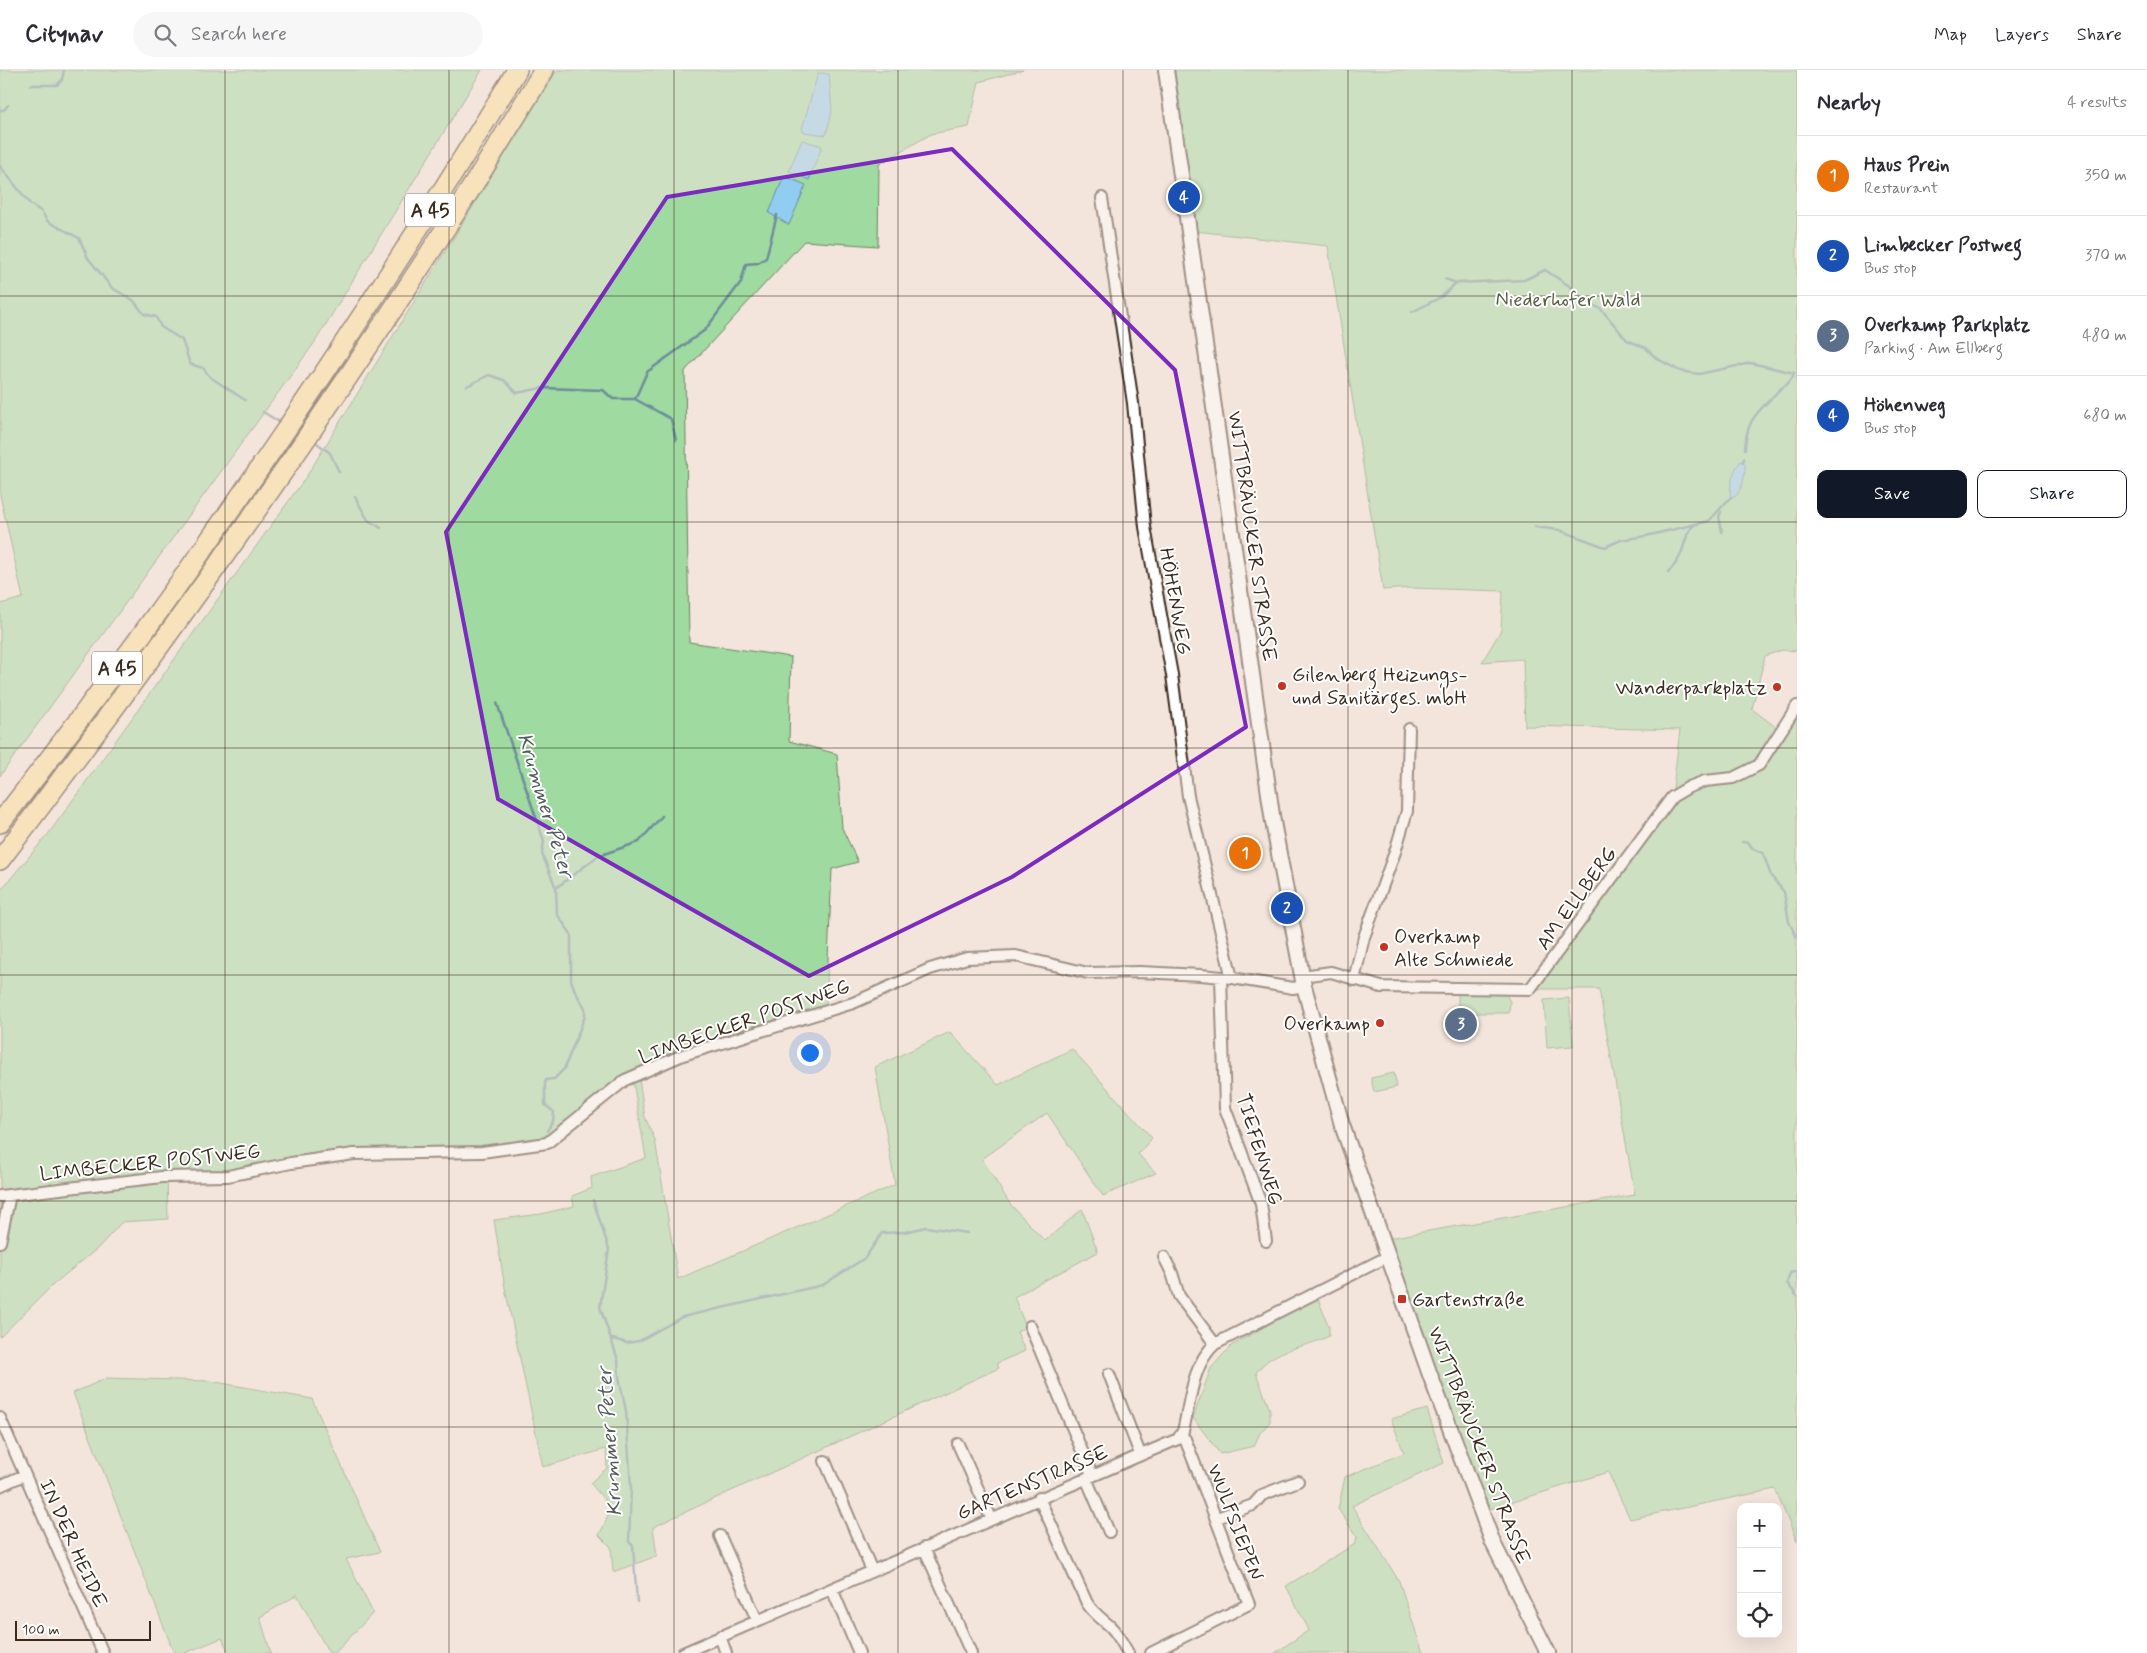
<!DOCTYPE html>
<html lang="en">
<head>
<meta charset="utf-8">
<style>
  body { margin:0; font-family:Mynerve,sans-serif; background:#f7f7f7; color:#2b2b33 }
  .controls { position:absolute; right:15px; bottom:15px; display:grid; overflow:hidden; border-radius:10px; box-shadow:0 5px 20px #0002 }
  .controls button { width:45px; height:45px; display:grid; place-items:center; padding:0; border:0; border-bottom:1px solid #e1e1e2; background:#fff; color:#2b2b33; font:25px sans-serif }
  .scale { position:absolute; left:15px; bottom:12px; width:136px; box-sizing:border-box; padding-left:5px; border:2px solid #3b2a1e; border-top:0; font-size:14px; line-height:18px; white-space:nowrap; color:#3b2a1e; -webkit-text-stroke:4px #fff; paint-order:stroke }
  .you { position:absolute; left:809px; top:982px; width:18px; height:18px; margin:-12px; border:4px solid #fff; border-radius:50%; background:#1a73e8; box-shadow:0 0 0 8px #1a73e833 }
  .badge { display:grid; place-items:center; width:32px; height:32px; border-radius:50%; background:#111827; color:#fff; font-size:16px; font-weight:700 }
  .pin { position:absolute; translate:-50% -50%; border:2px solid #fff; box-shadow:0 1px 5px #0006 }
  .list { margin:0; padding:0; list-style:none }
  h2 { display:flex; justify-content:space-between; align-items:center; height:65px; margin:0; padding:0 20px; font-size:21px }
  h2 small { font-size:16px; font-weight:400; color:#7c7c81 }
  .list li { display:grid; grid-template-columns:32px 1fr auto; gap:15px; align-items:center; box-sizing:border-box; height:80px; padding:0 20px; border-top:1px solid #e1e1e2 }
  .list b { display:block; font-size:19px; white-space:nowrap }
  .list p { margin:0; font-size:16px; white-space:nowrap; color:#7c7c81 }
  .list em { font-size:16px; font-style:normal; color:#7c7c81 }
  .actions { display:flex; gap:10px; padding:15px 20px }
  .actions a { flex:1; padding:11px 0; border:1px solid #111827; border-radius:10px; text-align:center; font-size:18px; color:#111827 }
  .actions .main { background:#111827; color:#fff }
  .icon { flex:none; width:28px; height:28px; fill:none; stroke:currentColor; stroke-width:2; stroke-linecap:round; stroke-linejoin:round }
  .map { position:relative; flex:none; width:1797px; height:1583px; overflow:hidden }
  header { display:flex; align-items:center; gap:30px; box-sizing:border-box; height:70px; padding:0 25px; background:#fff; border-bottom:1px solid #e1e1e2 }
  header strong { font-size:24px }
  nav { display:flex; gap:28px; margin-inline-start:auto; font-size:18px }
  .search { width:350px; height:45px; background:#f7f7f7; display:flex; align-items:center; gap:12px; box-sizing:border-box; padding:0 18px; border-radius:28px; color:#7c7c81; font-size:19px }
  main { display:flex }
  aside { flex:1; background:#fff }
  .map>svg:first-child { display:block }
  .green { fill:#9fdaa0; stroke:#6d825f }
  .water { fill:#90cdf0; stroke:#6e8c9c }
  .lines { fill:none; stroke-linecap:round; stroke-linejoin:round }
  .stream { stroke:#6e8c9c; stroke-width:2.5 }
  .minor-casing { stroke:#3b2a1e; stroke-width:14 }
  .secondary-casing { stroke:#3b2a1e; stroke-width:18 }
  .motorway-casing { stroke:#3b2a1e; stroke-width:22 }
  .minor { stroke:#fff; stroke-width:10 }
  .secondary { stroke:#fff; stroke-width:14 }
  .motorway { stroke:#fdde96; stroke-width:19 }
  .marked { fill:none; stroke:#7b2cbf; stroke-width:4; stroke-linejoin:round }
  .grid { fill:none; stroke:#3b2a1e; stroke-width:1; stroke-opacity:0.55 }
  .poi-dot { fill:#c8321e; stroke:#fff; stroke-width:2 }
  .labels { text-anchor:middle; stroke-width:4; stroke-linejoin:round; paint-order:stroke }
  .shield { fill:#fff; stroke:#766a62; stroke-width:1 }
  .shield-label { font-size:19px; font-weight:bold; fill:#3b2a1e }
  .park-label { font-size:20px; fill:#595f45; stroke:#fff }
  .street-label { font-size:20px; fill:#3b2a1e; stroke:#fff }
  .poi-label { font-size:20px; fill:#3b2a1e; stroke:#fff; text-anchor:start }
  .water-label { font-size:21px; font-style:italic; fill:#545b5d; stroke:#fff }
</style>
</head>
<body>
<header>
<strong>Citynav</strong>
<div class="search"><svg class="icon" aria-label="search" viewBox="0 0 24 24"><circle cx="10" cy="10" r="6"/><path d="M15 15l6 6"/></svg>Search here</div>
<nav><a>Map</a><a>Layers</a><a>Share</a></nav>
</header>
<main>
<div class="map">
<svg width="1797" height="1583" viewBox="0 0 1797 1583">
  <rect width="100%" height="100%" fill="#f3e5dc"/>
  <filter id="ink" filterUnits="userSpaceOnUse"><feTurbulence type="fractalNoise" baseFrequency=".02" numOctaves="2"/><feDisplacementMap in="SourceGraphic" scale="10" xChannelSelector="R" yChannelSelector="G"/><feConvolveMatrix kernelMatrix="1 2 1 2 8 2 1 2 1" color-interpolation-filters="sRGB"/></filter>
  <g filter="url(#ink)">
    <!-- green -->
    <path class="green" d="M0,0h482l-167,272 -315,434v-172l23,-6 -23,-103z
      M557,0h466l-44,12 -10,45 -38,7 -52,30 -1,82 -74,-5 -119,130 4,271 102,15 -2,84 48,13 5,74 16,34 -26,7 -6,136 -80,23 -75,26 -48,25 -77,63 -63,8 -127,-2 -129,23 -60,1 1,47 -46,3 -24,26 -43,35 -55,54v-446l49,-58 257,-356z
      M1175,0h622v581l-15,-1 -17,6 -13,53 29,22 16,-25v836l-22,-53 -145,30 -22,-47 -121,38 -99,-272 247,-43 -36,-206h-69l142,-192 8,-67 -155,-4 -2,-67 -41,3 19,-32 2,-39 -91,-3 -29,2 -55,-344 -133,-15z
      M1441,921l63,1 6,9 -1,12h-51v-19h-19z
      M1569,928l4,48 -26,2 -3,-48z
      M950,962l48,53 74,-36 80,89 -14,16 18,19 -53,23 -56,-83 -65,46 28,45 35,37 37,-32 16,43 -84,45 12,30 -9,5 8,19 -28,12 2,5 -346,159 4,29 -44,16 -2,-25 -12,-12c16,-30 12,-27 -9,-52l17,-15 -1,-19 -63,18 -38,-179 -11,-68 47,-6 33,-8 -2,-10 20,-8 -1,-11 55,-19 -13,-77 6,-2 6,38 10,23 23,139 217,-94 -20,-118z
      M1394,1003l3,14 -23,5 -3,-14z
      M1318,1229l11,28v9c-25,13 -55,11 -73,37l14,37v12l-10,11 -6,13 -34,8 -27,-36 18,-50 20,-22 78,-45z
      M107,1308l103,3 102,18 68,153 -34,7 27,54 -38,40h-6l-32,-58 -37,22 11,36h-42l-7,-15 -37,15h-11l-101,-260z
      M1427,1339l17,54 -92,43 47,75 24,72h-148l34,-23 -23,-44 69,-42 2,-7 -19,-28 7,-32 59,-24 -13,-34z"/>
    <!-- water -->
    <path class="water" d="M818,3l11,1 3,38 -6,23 -22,-3 -2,-3z
      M802,70l20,6 -13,34 -20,-9z
      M784,106l22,9 -17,40 -20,-12z
      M1741,391l4,3c1,10 -3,26 -10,33h-4c-3,-8 3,-30 10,-36z"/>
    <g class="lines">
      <!-- stream -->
      <path class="stream" d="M31,15h26l5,-5 2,-10
        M0,40h4l4,-5
        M0,96l30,38 12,8 5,9 32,17 9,20 24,30 21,12 11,14 12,3 5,10 21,13 8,24 13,4 7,9 35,23
        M1445,209l11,4
        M1412,242l29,-15 15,-14 68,-3 21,-10 23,15 17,16 16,8 26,31 19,8 10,10 24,13 19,3 52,-11 43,10c-3,10 -8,11 -15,17 -19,21 -33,28 -34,59
        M467,316l22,-11 15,5 13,13 25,-5 61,2 10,9h22l12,-27 58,-42 36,-48 5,-18 12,-1 8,-5 11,-43
        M635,329l36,20 5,21
        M263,342l18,11
        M313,370l17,13 9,19
        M1743,392l1,-4
        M355,427l13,23 13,8
        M1721,442l-2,5 3,15
        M1535,457l24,3 46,17 16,-7 25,-4 63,-15 22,-24
        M1668,502c20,-18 12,-33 27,-48
        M497,633l47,138 -2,13 14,34 1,26 14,20v46l4,11 10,17v8l-21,53 -10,10 -8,1 -1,3v22l9,7 -1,9 -6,10
        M1742,772h6l5,7 10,4 8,23 13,16 5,30 8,16
        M556,818l42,-32 41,-14 23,-26
        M593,1130l16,49 -9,58 18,53 1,17 7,34 5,76 -2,55 4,4 4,56
        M1797,1201l-7,2 -3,10 10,13
        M613,1269l14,4 12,-2 43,-24 141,-32 42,-27 17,-25 23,-1 21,-5 41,6"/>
      <!-- minor casing -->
      <g class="minor-casing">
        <path id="minor" d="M1102,128l31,205 12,124 27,148 16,121 44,182
          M1302,906l29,-4 50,15 149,2 142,-192 17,-10 16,-6 28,-3 26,-13 38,-59
          M1221,907l4,131 36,96 5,37
          M1354,910l10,-43 31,-85 12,-41 2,-82
          M0,1126l162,-19 66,-1 63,-13 63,-9 128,-2 65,-9 78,-63 58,-25 170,-52 77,-34 37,-11 49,-2 72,17 52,-1 61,3 31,3 61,10 11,-2
          M0,1172l10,-47
          M1164,1187l8,16 7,23 36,48
          M1030,1256l62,149
          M1109,1304l31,80
          M0,1348l103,235
          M958,1374l33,74
          M825,1391l47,110
          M1086,1408l23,54
          M0,1416l24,-11
          M1039,1428l48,105c7,11 14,15 23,23 8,8 13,18 18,27
          M1217,1448l36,-13 9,-10 36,-14
          M720,1466l37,84
          M924,1478l47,105
          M832,1519l27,64
          M720,1566l6,17
          M683,1583l495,-214 5,-8c7,-28 9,-67 32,-87l172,-87
          M1151,1583l98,-49c-23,-55 -42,-111 -64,-165l-4,-3"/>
      </g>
      <!-- secondary casing -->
      <g class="secondary-casing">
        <path id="secondary" d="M1166,0l107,752 31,164 38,139 87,247 64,171 55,110"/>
      </g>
      <!-- motorway casing -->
      <g class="motorway-casing">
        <path id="motorway" d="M0,753c187,-240 359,-493 517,-753
          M0,790c194,-254 379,-516 544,-790"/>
      </g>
      <!-- minor -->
      <use href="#minor" class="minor"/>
      <!-- secondary -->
      <use href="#secondary" class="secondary"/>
      <!-- motorway -->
      <use href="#motorway" class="motorway"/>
    </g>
  </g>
  <!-- marked area -->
  <path d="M0 0H1797V1583H0ZM952,79l223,221 71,357 -234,150 -203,99 -311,-177 -52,-267 221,-335z" fill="#f3e5dc" fill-opacity=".55" fill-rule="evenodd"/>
  <path class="marked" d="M952,79l223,221 71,357 -234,150 -203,99 -311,-177 -52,-267 221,-335z"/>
  <!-- grid -->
  <path class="grid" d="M225,0v1583M449,0v1583M674,0v1583M898,0v1583M1123,0v1583M1348,0v1583M1572,0v1583M0,226h1797M0,452h1797M0,678h1797M0,905h1797M0,1131h1797M0,1357h1797"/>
  <!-- markers -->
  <g class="poi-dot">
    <circle cx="1282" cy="616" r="5"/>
    <circle cx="1777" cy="617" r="5"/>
    <circle cx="1384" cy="877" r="5"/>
    <circle cx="1380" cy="953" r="5"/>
    <rect x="1397" y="1224" width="10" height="10" rx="2.5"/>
  </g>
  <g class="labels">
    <!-- shield labels -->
    <g class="shield">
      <rect x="405" y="123.5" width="50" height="33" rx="4"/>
      <rect x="92" y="581.5" width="50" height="33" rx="4"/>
    </g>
    <g class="shield-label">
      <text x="430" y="147">A 45</text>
      <text x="117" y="605">A 45</text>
    </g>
    <!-- park labels -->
    <g class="park-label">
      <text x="1568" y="236">Niederhofer Wald</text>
    </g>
    <!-- street labels -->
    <g class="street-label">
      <text transform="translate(1253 466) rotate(82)" y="7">WITTBRÄUCKER STRASSE</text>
      <text transform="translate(1176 531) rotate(80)" y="7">HÖHENWEG</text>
      <text transform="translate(1576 828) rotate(-54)" y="7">AM ELLBERG</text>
      <text transform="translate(744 951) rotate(-19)" y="7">LIMBECKER POSTWEG</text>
      <text transform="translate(1260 1079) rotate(73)" y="7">TIEFENWEG</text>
      <text transform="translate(150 1092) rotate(-6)" y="7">LIMBECKER POSTWEG</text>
      <text transform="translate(1480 1375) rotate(69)" y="7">WITTBRÄUCKER STRASSE</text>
      <text transform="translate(1032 1412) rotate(-23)" y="7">GARTENSTRASSE</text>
      <text transform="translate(1236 1452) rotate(69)" y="7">WULFSIEPEN</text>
      <text transform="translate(74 1473) rotate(66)" y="7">IN DER HEIDE</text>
    </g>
    <!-- poi labels -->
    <g class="poi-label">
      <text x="1292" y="611">Gilenberg Heizungs-<tspan x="1292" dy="23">und Sanitärges. mbH</tspan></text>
      <text x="1767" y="624" text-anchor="end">Wanderparkplatz</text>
      <text x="1394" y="873">Overkamp<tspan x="1394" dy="23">Alte Schmiede</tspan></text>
      <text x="1370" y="960" text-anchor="end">Overkamp</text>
      <text x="1412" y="1236">Gartenstraße</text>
    </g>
    <!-- water labels -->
    <g class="water-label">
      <text transform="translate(546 735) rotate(73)" y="7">Krummer Peter</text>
      <text transform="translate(609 1372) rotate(-94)" y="7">Krummer Peter</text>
    </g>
  </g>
</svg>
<div class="controls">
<button>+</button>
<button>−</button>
<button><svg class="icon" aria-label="locate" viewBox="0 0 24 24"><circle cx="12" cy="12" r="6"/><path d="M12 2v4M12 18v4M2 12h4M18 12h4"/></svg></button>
</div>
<div class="scale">100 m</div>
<div class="you"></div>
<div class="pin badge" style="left:1245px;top:783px;background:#e8710a">1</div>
<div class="pin badge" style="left:1287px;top:838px;background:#1a4fb4">2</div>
<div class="pin badge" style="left:1461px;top:954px;background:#5c6f8a">3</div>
<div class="pin badge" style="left:1184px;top:127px;background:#1a4fb4">4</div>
</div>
<aside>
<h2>Nearby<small>4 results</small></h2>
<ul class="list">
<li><span class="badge" style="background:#e8710a">1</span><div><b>Haus Prein</b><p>Restaurant</p></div><em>350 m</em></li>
<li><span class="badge" style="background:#1a4fb4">2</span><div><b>Limbecker Postweg</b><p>Bus stop</p></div><em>370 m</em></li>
<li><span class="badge" style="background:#5c6f8a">3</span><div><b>Overkamp Parkplatz</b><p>Parking · Am Ellberg</p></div><em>480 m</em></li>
<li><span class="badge" style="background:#1a4fb4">4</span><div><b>Höhenweg</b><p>Bus stop</p></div><em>680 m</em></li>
</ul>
<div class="actions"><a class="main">Save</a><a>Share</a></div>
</aside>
</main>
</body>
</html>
